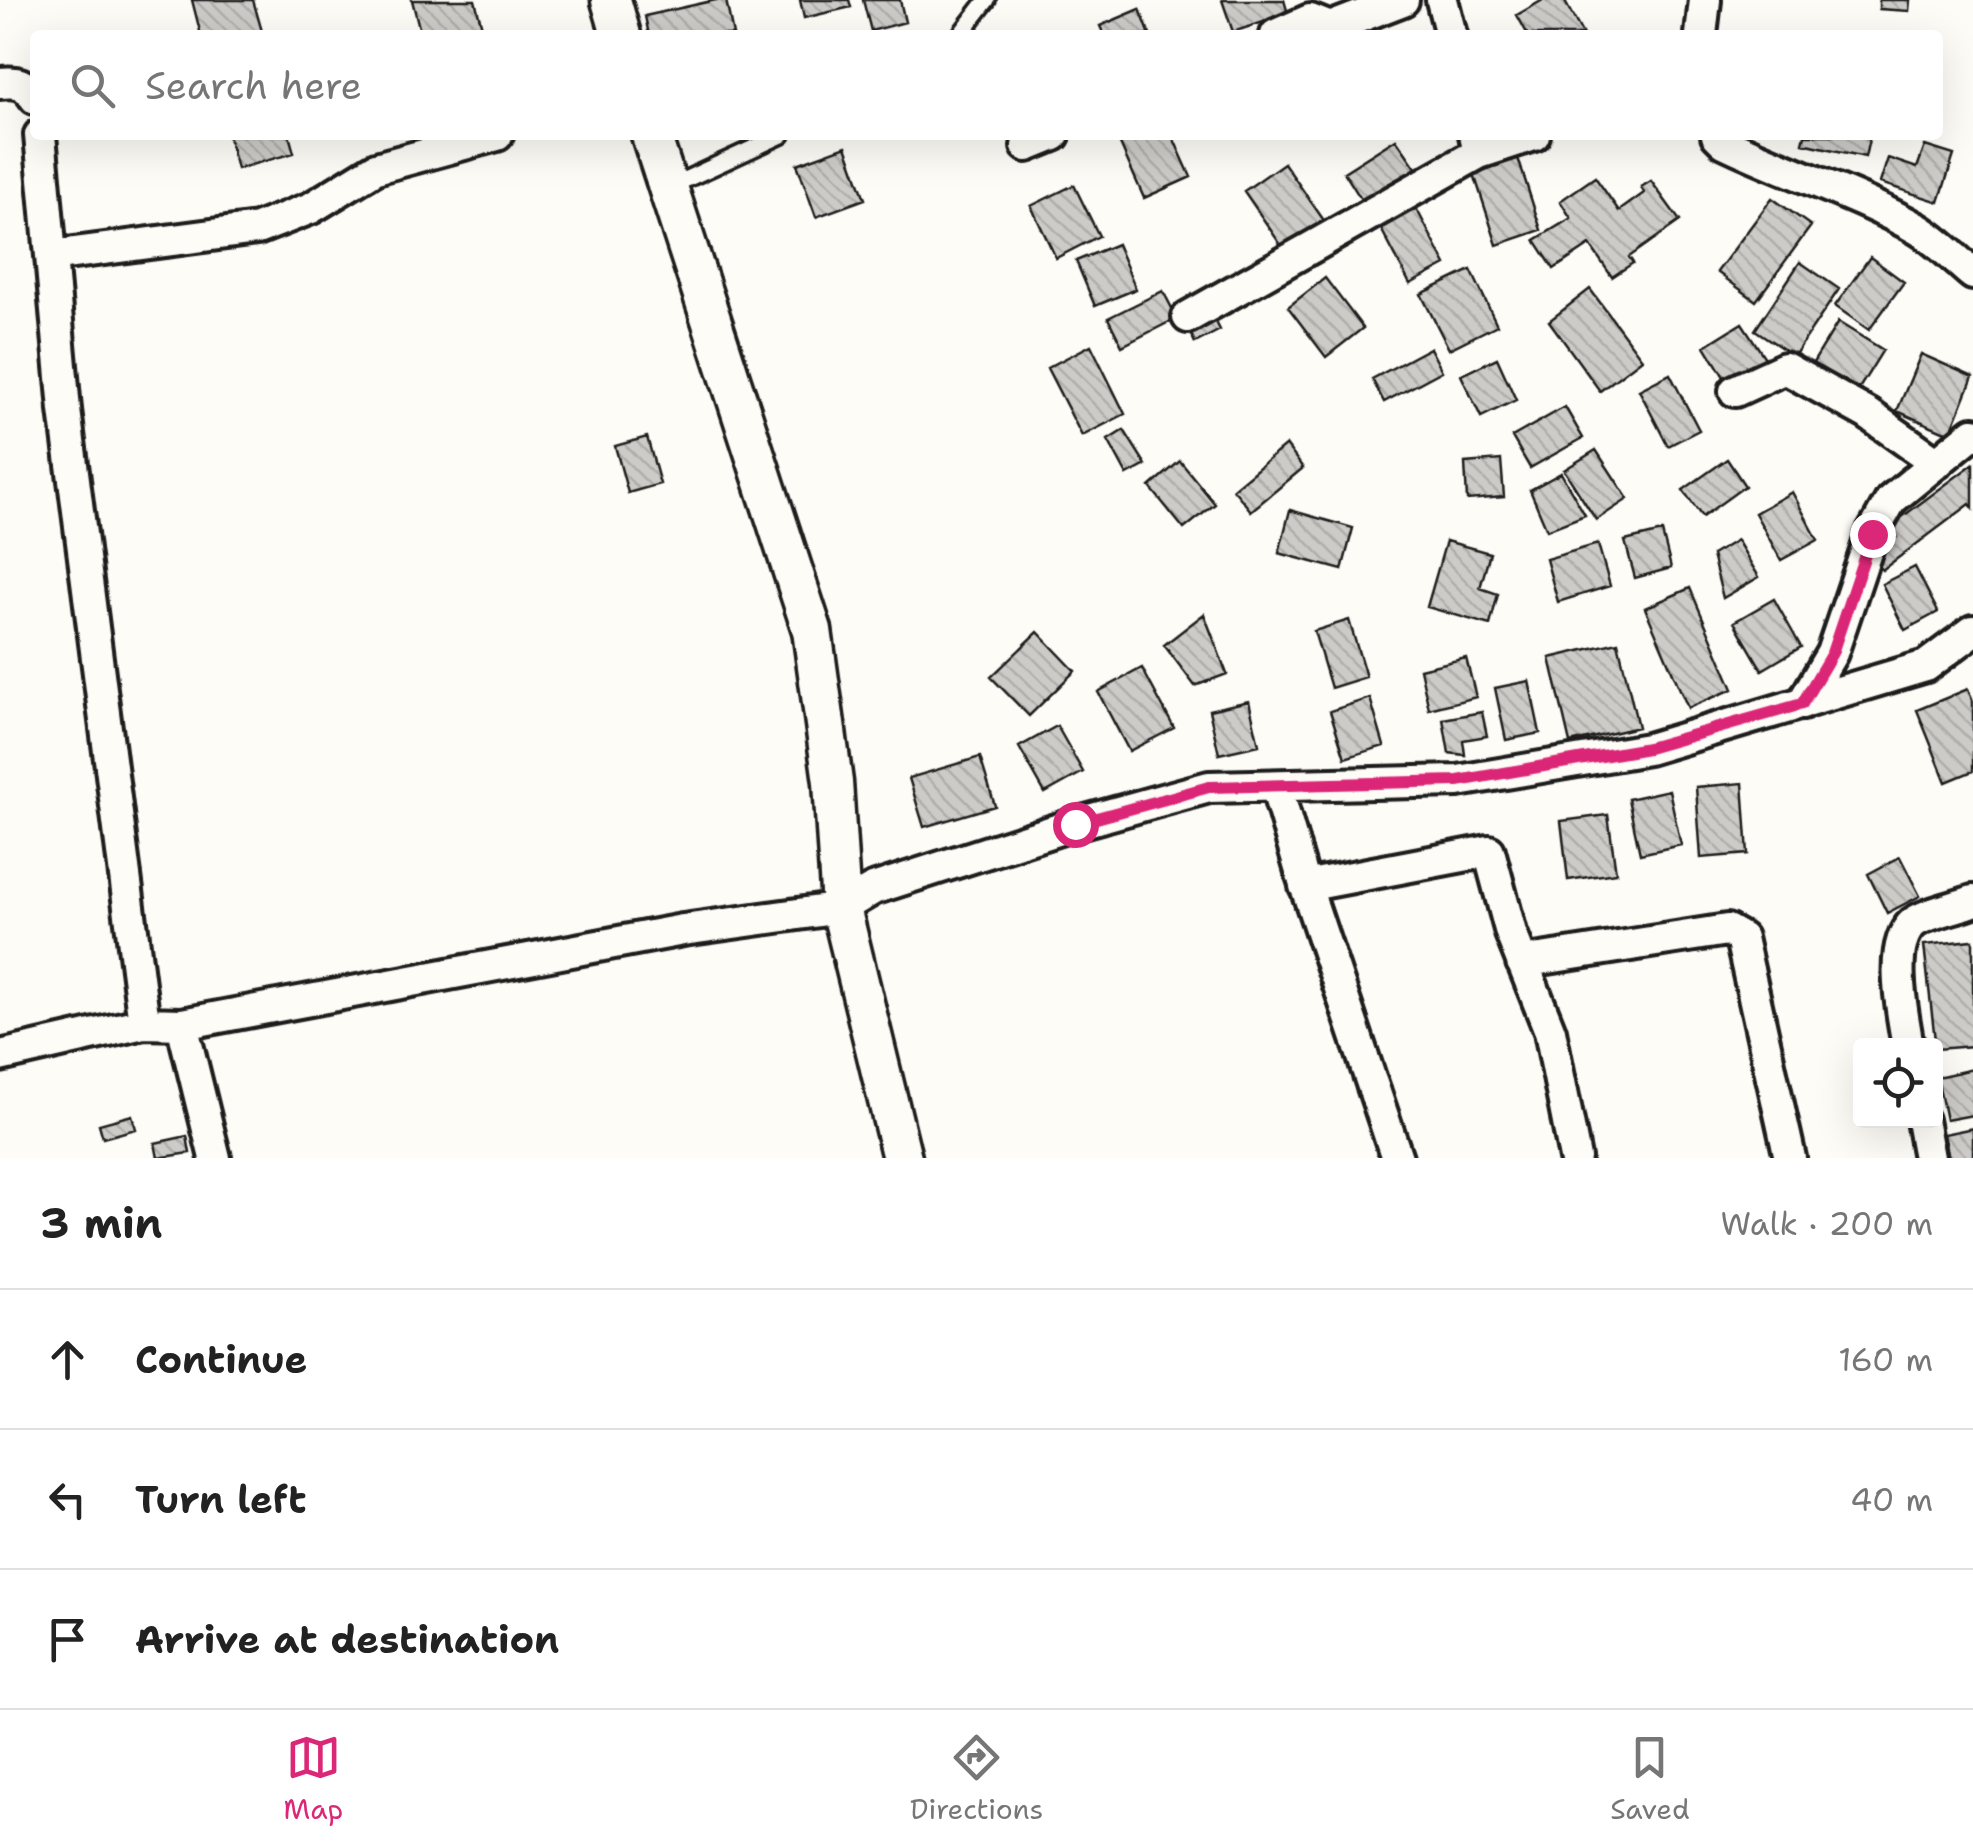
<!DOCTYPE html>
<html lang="en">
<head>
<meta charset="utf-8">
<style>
  body { margin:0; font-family:"Shantell Sans",sans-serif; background:#f2f2f2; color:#222 }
  .controls { position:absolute; right:30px; bottom:30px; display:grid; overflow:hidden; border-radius:10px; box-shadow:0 10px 40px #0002 }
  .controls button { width:90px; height:90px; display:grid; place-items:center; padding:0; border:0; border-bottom:2px solid #e0e0e0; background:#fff; color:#222; font:50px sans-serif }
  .stop { position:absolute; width:30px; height:30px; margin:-22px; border:8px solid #db2777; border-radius:50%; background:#fff }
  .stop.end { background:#db2777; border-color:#fff; box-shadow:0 2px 10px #0008 }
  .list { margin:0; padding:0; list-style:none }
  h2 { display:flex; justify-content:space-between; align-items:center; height:130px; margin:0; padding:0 40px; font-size:42px }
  h2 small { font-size:32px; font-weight:400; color:#767676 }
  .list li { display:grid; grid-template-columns:65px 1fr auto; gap:30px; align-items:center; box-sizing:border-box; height:140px; padding:0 40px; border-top:2px solid #e0e0e0 }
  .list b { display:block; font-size:38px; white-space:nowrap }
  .list em { font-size:32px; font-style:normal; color:#767676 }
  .icon { flex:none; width:55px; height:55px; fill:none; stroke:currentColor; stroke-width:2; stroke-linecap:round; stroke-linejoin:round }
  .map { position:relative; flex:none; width:1973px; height:1158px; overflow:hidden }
  .search { position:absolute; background:#fff; box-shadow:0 10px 40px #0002; left:30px; right:30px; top:30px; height:110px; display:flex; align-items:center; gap:25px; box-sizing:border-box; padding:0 35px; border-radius:10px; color:#767676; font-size:38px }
  .sheet { height:550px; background:#fff }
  nav { display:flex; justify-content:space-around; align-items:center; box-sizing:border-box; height:140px; border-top:2px solid #e0e0e0; background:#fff; font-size:28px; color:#767676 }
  nav a { display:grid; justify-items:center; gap:5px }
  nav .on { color:#db2777 }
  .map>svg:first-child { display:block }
  .building { fill:url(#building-back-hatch); stroke:#1c1c1c; stroke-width:2.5 }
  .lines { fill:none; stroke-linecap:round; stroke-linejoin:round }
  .service-casing { stroke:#1c1c1c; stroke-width:22 }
  .minor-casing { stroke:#1c1c1c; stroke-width:38 }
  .tertiary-casing { stroke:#1c1c1c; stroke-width:45 }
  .service { stroke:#fdfcf7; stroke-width:15 }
  .minor { stroke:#fdfcf7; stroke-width:30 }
  .tertiary { stroke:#fdfcf7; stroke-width:38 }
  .route { stroke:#db2777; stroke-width:12 }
</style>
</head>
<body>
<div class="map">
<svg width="1973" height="1158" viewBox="0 0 1973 1158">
  <defs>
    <pattern id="building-back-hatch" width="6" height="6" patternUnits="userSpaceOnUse" patternTransform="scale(2.5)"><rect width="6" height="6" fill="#cccbc8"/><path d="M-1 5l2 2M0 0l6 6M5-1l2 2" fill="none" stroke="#afaeab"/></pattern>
  </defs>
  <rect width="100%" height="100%" fill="#fdfcf7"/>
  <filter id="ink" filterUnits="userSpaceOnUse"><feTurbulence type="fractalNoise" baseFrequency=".01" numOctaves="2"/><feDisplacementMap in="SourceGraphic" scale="20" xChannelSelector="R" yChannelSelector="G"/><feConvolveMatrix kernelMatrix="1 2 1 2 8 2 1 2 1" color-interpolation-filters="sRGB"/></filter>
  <g filter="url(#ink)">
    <!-- building -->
    <path class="building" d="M192,0h61l10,35h-62z
      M412,0h63l9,35h-63z
      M716,0h10l7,35h-84l-4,-19z
      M800,0h49l2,7 -47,11z
      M863,0h37l5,22 -34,9z
      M1222,0h62l4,14 -55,18z
      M1543,0h21l19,35h-55l-11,-20z
      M1879,0h31l-1,11 -30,-2z
      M1140,9l10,26h-46l-4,-9z
      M228,135h61l5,18 -57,16z
      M1116,135h56l19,42 -47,21z
      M1805,135h65l-5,22 -62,-14z
      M1396,139l20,29 -52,36 -20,-32z
      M846,146l19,53 -49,18 -19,-53z
      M1925,146l29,9 -15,47 -59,-19 8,-25 29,10z
      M1518,158l23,72 -44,15 -23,-71z
      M1284,163l41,59 -40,29 -41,-60z
      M1595,177l24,34 25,-18 -3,-6 10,-6 29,40 -51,36 4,6 -21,14 -22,-32 -36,24 -19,-29 36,-22 -11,-17z
      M1074,185l25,51 -43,22 -25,-52z
      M1772,198l39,28 -55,75 -39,-29z
      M1414,204l32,61 -36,19 -32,-61z
      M1117,244l19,45 -41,17 -19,-45z
      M1870,257l34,25 -35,48 -34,-24z
      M1800,262l39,27 -45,67 -39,-26z
      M1471,270l26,55 -48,24 -28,-55z
      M1325,278l38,50 -37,29 -38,-50z
      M1590,289l52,70 -42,32 -51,-70z
      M1163,291l14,27 -55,28 -14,-28z
      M1212,314l8,16 -25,13 -7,-16z
      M1838,322l45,28 -28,45 -44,-29z
      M1742,323l25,38 -38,24 -24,-39z
      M1091,345l34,69 -43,22 -35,-68z
      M1430,348l12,23 -58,31 -12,-23z
      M1921,354l52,23 -23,57 -53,-23z
      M1497,358l19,42 -35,17 -20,-42z
      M1670,374l29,56 -31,16 -29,-56z
      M1565,407l18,31 -53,30 -18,-31z
      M1124,430l22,35 -19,10 -19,-35z
      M647,437l13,47 -32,9 -13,-47z
      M1286,445l17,23 -52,43 -18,-22z
      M1596,450l32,49 -32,21 -32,-50z
      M1727,459l18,27 -43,31 -19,-27z
      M1501,460l3,37 -37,3 -2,-37z
      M1180,461l35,43 -31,25 -34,-42z
      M1973,464v44l-3,-4 -88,66 -10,-14 25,-19 -7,-11z
      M1561,473l24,42 -38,15 -17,-40z
      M1792,492l26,48 -37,20 -26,-47z
      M1290,510l63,18 -11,42 -63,-17z
      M1662,532l9,36 -36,10 -10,-37z
      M1737,540l22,37 -36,21 -11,-43z
      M1446,541l44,12 -10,35 18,6 -8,31 -63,-18z
      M1598,544l12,42 -52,16 -12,-43z
      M1915,567l23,45 -33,18 -23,-46z
      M1690,588l43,101 -45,19 -43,-100z
      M1774,599l27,48 -39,23 -28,-48z
      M1204,614l23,60 -32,12 -31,-41z
      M1349,620l17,57 -35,11 -17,-57z
      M1038,632l37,39 -46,45 -38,-39z
      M1618,642l20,85 -68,16 -20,-85z
      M1466,658l10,39 -47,12 -9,-40z
      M1142,668l32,60 -45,23 -31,-59z
      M1529,681l11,52 -34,7 -11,-52z
      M1968,689l5,13v69l-27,11 -29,-72z
      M1370,698l14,48 -39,12 -15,-47z
      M1249,701l10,44 -40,9 -10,-44z
      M1482,712l5,24 -24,4 2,15 -16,-2 -6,-34z
      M1057,726l26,46 -38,21 -26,-46z
      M980,757l15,49 -71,21 -15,-49z
      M1743,783l5,71 -47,4 -5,-71z
      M1669,790l12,55 -41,9 -12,-55z
      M1608,815l8,58 -48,7 -7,-59z
      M1900,857l20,39 -33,17 -19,-39z
      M1973,940v106l-37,3 -12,-104z
      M1973,1069v46l-27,5 -9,-43z
      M132,1115l4,14 -33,9 -4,-14z
      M1973,1128v30h-24l-5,-24z
      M187,1136l3,17 -32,5 -3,-15z"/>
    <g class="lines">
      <!-- service casing -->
      <g class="service-casing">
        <path id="service" d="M960,35l27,-35
          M667,188l115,-53"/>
      </g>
      <!-- minor casing -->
      <g class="minor-casing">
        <path id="minor" d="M1442,0l9,35
          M1276,35l34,-15 20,8 73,-28
          M1701,35l4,-35
          M0,83c17,-2 25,0 35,15
          M40,135l25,275 79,613
          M1475,135l4,18 55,-18
          M1717,135l7,7c64,31 133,52 194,87 20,12 38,31 55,45
          M1027,146l27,-11
          M51,256l206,-27 54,-21 65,-40 121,-33
          M1188,317l291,-164
          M1735,391l50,-23 83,46 69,49
          M1802,704l30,-51 40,-119 19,-34 82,-67
          M1276,786l26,89 95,283
          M1305,886l184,-35 22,82 39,98 25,127
          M1522,962l205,-32 14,8 49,220
          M182,1024l33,134
          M1908,1046c-5,-31 -21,-100 5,-123 11,-9 45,-16 60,-22
          M0,1056l144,-33 38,1 501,-94 158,-22 32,-19 202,-65 134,-37 249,-6 190,-32 278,-83 47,-35
          M1922,1120l7,38"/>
      </g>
      <!-- tertiary casing -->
      <g class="tertiary-casing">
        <path id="tertiary" d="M611,0l10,35
          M651,135l161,495 21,152 8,126 61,250"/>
      </g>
      <!-- service -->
      <use href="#service" class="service"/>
      <!-- minor -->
      <use href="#minor" class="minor"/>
      <!-- tertiary -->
      <use href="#tertiary" class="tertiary"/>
    </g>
  </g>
  <g class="lines" filter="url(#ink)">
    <!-- route -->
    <path class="route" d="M1075,824l134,-37 249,-6 190,-33 154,-44 30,-51 40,-119"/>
  </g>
</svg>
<div class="controls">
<button><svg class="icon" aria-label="locate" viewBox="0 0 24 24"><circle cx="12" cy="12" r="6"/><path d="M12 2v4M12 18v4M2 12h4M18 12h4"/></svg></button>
</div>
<div class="stop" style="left:1075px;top:824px"></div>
<div class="stop end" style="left:1872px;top:534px"></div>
<div class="search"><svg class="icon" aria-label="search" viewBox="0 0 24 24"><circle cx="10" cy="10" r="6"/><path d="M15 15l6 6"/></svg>Search here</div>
</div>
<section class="sheet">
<h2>3 min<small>Walk · 200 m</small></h2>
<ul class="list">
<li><svg class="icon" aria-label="ahead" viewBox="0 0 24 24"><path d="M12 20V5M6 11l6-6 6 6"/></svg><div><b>Continue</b></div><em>160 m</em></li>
<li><svg class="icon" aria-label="left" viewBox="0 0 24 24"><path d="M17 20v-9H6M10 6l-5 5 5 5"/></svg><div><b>Turn left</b></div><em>40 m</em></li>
<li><svg class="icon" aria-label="arrive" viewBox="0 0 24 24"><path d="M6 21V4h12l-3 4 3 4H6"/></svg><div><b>Arrive at destination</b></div></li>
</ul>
</section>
<nav>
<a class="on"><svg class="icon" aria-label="map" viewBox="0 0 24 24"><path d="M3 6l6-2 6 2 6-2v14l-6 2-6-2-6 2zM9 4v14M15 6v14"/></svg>Map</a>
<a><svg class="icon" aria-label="directions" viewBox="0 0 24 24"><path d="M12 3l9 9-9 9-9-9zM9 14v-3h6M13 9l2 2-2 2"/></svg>Directions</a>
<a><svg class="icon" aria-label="saved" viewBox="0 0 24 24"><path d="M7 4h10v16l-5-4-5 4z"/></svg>Saved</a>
</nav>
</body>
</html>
